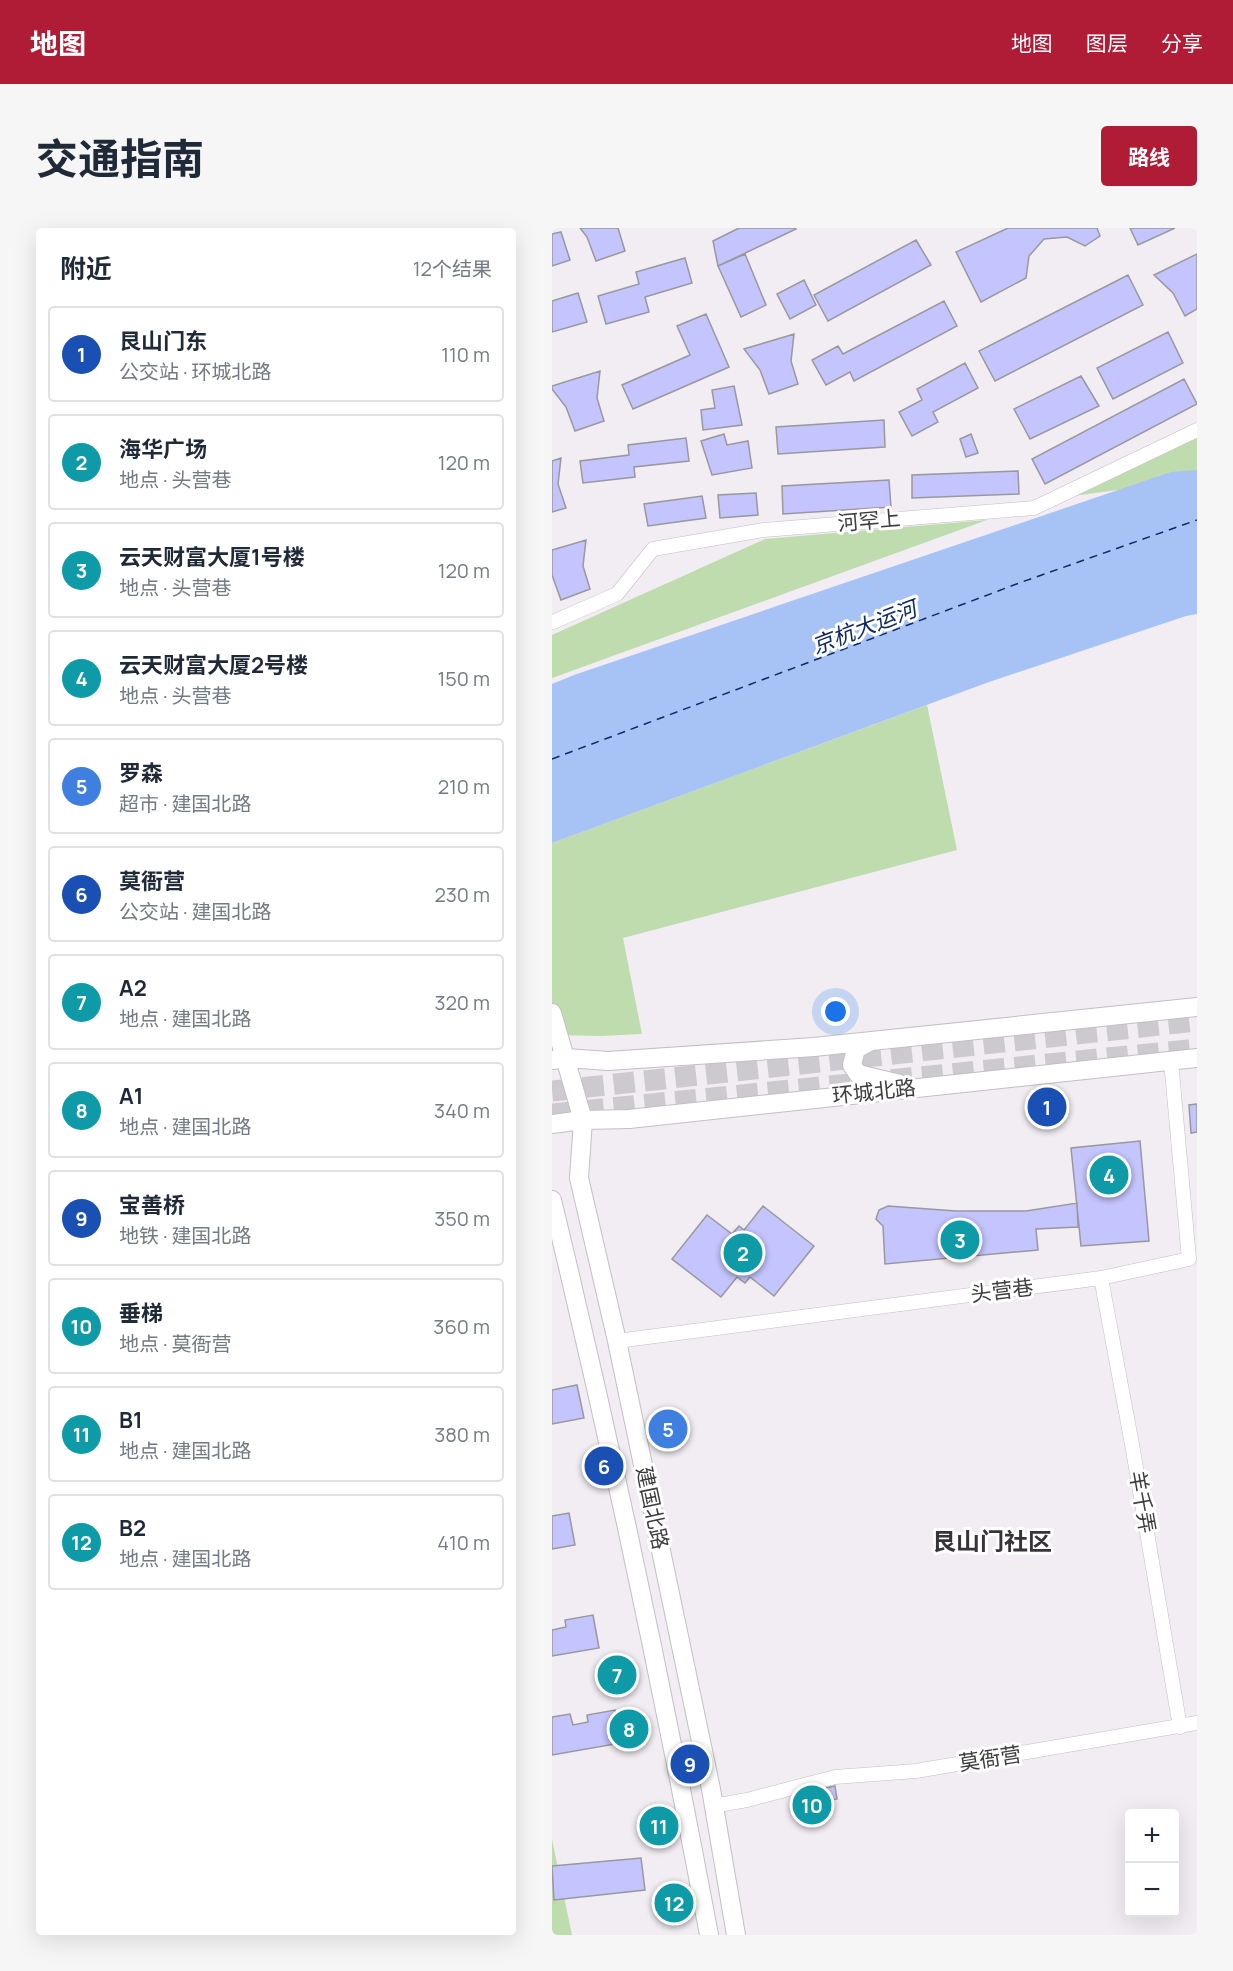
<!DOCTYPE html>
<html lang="zh">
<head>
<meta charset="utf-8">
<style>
  body { margin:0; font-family:Manrope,"Noto Sans SC",sans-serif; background:#f6f6f7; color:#1f2937 }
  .controls { position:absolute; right:18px; bottom:18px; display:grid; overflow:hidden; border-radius:6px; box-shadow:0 6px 24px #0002 }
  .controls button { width:54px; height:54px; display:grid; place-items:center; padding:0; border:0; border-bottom:2px solid #e0e1e3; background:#fff; color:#1f2937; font:30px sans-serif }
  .you { position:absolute; left:284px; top:784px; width:21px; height:21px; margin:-15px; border:4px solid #fff; border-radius:50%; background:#1a73e8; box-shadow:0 0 0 9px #1a73e833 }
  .badge { display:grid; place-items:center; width:39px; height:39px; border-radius:50%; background:#b01c35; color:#fff; font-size:20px; font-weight:700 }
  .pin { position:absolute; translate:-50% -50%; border:3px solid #fff; box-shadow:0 2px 6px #0006 }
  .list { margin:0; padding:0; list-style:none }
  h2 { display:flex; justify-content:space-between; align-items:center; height:78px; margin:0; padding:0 24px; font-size:26px }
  h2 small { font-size:20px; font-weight:400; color:#747a83 }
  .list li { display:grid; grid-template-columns:39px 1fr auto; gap:18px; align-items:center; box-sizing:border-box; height:96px; margin:0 12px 12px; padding:0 12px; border:2px solid #e0e1e3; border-radius:6px }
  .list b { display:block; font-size:22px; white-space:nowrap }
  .list p { margin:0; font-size:20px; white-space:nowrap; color:#747a83 }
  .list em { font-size:20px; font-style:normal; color:#747a83 }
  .map { position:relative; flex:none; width:645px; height:1707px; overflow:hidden; border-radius:6px }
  header { display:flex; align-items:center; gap:36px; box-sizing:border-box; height:84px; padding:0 30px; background:#b01c35; color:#fff }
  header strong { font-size:28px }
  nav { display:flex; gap:33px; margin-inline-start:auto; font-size:21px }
  .intro { display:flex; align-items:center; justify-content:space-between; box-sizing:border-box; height:144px; padding:0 36px }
  h1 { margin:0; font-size:42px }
  .button { padding:15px 27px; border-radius:6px; background:#b01c35; color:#fff; font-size:21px; font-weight:700 }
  main { display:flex; gap:36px; padding:0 36px }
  aside { flex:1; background:#fff; border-radius:6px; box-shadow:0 6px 24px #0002 }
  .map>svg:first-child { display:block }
  .green { fill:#bedcae }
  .water { fill:#a7c2f5 }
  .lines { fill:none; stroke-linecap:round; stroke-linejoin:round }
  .ferry { stroke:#0e2964; stroke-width:1.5; stroke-dasharray:8 6; stroke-linecap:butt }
  .building { fill:#c4c4fe; stroke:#98989d; stroke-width:1.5 }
  .highway-tunnel { stroke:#cdcacf; stroke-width:21; stroke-dasharray:21 10; stroke-linecap:butt }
  .minor-casing { stroke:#c3bfc4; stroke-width:15 }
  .major-casing { stroke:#c3bfc4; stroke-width:20 }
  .minor { stroke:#fff; stroke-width:14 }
  .major { stroke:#fff; stroke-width:18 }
  .labels { text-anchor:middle; stroke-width:6; stroke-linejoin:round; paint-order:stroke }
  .street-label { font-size:21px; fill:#3d3c3e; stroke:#fff }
  .water-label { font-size:22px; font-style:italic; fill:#0e2964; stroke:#fff }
  .quarter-label { font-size:24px; font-weight:bold; fill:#373438; stroke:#fff }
</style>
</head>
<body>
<header>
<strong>地图</strong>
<nav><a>地图</a><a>图层</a><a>分享</a></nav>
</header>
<div class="intro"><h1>交通指南</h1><a class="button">路线</a></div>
<main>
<aside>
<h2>附近<small>12个结果</small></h2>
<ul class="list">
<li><span class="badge" style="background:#1a4fb4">1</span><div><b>艮山门东</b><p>公交站 · 环城北路</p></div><em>110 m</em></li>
<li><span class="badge" style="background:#0f9aa8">2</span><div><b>海华广场</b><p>地点 · 头营巷</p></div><em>120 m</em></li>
<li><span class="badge" style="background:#0f9aa8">3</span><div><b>云天财富大厦1号楼</b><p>地点 · 头营巷</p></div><em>120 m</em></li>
<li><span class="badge" style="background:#0f9aa8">4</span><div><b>云天财富大厦2号楼</b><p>地点 · 头营巷</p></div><em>150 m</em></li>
<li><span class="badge" style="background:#3f7fe0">5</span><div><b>罗森</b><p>超市 · 建国北路</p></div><em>210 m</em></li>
<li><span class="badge" style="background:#1a4fb4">6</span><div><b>莫衙营</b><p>公交站 · 建国北路</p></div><em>230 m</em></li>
<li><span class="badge" style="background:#0f9aa8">7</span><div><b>A2</b><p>地点 · 建国北路</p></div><em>320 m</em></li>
<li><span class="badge" style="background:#0f9aa8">8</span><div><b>A1</b><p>地点 · 建国北路</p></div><em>340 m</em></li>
<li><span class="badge" style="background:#1a4fb4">9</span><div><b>宝善桥</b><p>地铁 · 建国北路</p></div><em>350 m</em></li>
<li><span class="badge" style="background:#0f9aa8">10</span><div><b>垂梯</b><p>地点 · 莫衙营</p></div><em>360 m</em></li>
<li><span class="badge" style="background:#0f9aa8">11</span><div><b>B1</b><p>地点 · 建国北路</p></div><em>380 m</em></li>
<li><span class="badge" style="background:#0f9aa8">12</span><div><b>B2</b><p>地点 · 建国北路</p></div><em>410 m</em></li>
</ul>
</aside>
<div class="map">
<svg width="645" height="1707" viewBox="0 0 645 1707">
  <rect width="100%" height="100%" fill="#f1edf3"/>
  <!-- green -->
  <path class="green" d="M645,205v46l-131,18z
    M435,292l-435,158v-43l213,-96z
    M375,477l30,145 -334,88 19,96 -42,2 -48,-1v-192z
    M0,1611l20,96h-20z"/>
  <!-- water -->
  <path class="water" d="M645,242v144l-11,2 -197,66 -437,161v-159l22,-9 597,-203z"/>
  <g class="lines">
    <!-- ferry -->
    <path class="ferry" d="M0,531l470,-177 175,-62"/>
  </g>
  <!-- building -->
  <path class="building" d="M28,0h38l7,23 -29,10 -9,-24z
    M187,0h56l1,1 -78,37 -5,-25z
    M456,0h89l3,8 -15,10 -18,-9 -23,2 -15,17 -3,22 -45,24 -25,-50z
    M578,0h45l-37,17z
    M9,4l9,28 -18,6v-32z
    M364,12l15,25 -103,56 -14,-26z
    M193,26l21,51 -25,12 -23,-51z
    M645,26v55l-12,7 -12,-23 -19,-18z
    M133,30l7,25 -47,14 4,15 -43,12 -8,-28 41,-12 -3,-12z
    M576,47l15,30 -148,76 -16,-30z
    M252,52l12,25 -26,14 -13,-25z
    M26,65l9,29 -35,10v-31z
    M392,73l13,25 -103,55 -4,-9 -24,13 -14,-25 26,-14 5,8z
    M154,86l23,53 -96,42 -11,-24 68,-30 -13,-29z
    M616,104l15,31 -70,36 -16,-31z
    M242,106l-3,27 7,23 -29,10 -9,-24 -16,-21z
    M413,135l13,25 -45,24 5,10 -26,14 -13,-24 23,-12 -5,-11z
    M48,143l-3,27 7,23 -29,10 -9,-24 -14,-18v-3z
    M529,148l18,30 -69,33 -16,-30z
    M632,151l13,25 -152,80 -13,-25z
    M182,158l8,39 -39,5 -2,-20 14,-2 -3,-18z
    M332,192l1,27 -107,7 -2,-27z
    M172,206l3,11 21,-4 4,27 -40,7 -11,-34z
    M419,206l7,19 -12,4 -6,-18z
    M134,210l3,23 -55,6 1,10 -52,6 -3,-22 49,-6 -1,-10z
    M9,230l-3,26 8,24 -14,4v-51z
    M466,243l1,23 -107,4v-23z
    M337,252l2,27 -108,7 -1,-28z
    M204,265l2,22 -38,3 -2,-23z
    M150,268l4,22 -58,8 -4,-22z
    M34,312l-3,26 7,23 -29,11 -9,-25v-25z
    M645,876v28l-6,1 -2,-28z
    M588,913l9,100 -68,5 -10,-98z
    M525,975l1,24 -42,2 2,21 -153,14 -2,-38 -7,-7 3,-9 9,-4 68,5h70z
    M211,978l51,40 -40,50 -24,-19 -5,6 -8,-6 -16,20 -49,-38 35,-44 25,19 7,-8 5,4z
    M25,1157l7,33 -32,6v-34z
    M17,1285l6,32 -23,4v-33z
    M41,1387l6,33 -47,8v-26l14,-3 -1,-7z
    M68,1434l5,23 -11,2 -4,-23z
    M63,1482l6,33 -69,12v-38l18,-3 3,11 15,-3 -1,-7z
    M79,1485l6,29 -10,2 -7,-29z
    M283,1558l2,13 -28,5 -3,-12z
    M112,1588l4,18 -13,3 -3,-19z
    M89,1630l4,32 -91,10 -2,-34z
    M125,1660l5,29 -12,2 -5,-29z"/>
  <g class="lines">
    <!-- highway-tunnel -->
    <path class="highway-tunnel" d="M0,863l645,-70
      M0,886l645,-65"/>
    <!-- minor casing -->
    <g class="minor-casing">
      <path id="minor" d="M1,394l64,-28 36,-45 111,-19 270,-22 163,-78
        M549,1050l32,172 47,277
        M65,1113l484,-63 88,-19 -18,-198
        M161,1578l34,-6 88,-23 81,-6 281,-48"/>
    </g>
    <!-- major casing -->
    <g class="major-casing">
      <path id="major" d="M0,785l31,107 -4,58 38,163 94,448 25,146
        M319,813l-15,8 -4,16 6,9 42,10
        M0,832l14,-2 42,3 206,-14 383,-40
        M0,896l31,-4 46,-1 568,-61
        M0,972c59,244 111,489 157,735"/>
    </g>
    <!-- minor -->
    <use href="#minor" class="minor"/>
    <!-- major -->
    <use href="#major" class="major"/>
  </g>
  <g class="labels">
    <!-- street labels -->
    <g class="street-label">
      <text transform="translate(317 293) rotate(-5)" y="7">河罕上</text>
      <text transform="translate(322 864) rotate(-6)" y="7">环城北路</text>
      <text transform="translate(450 1063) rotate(-7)" y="7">头营巷</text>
      <text transform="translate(590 1274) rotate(80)" y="7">羊千弄</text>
      <text transform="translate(100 1280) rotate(78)" y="7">建国北路</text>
      <text transform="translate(438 1531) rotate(-9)" y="7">莫衙营</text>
    </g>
    <!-- water labels -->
    <g class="water-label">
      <text transform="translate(312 399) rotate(-21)" y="8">京杭大运河</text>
    </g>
    <!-- quarter labels -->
    <g class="quarter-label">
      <text x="440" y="1322">艮山门社区</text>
    </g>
  </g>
</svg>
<div class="controls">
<button>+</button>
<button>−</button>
</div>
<div class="you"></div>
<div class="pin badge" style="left:495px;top:879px;background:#1a4fb4">1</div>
<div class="pin badge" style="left:191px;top:1025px;background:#0f9aa8">2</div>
<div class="pin badge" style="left:408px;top:1012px;background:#0f9aa8">3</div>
<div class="pin badge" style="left:557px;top:947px;background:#0f9aa8">4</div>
<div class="pin badge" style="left:116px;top:1201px;background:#3f7fe0">5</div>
<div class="pin badge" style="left:52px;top:1238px;background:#1a4fb4">6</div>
<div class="pin badge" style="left:65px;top:1447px;background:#0f9aa8">7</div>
<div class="pin badge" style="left:77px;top:1501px;background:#0f9aa8">8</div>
<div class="pin badge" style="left:138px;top:1536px;background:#1a4fb4">9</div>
<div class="pin badge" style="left:260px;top:1577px;background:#0f9aa8">10</div>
<div class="pin badge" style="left:107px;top:1598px;background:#0f9aa8">11</div>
<div class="pin badge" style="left:122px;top:1675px;background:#0f9aa8">12</div>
</div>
</main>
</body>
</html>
